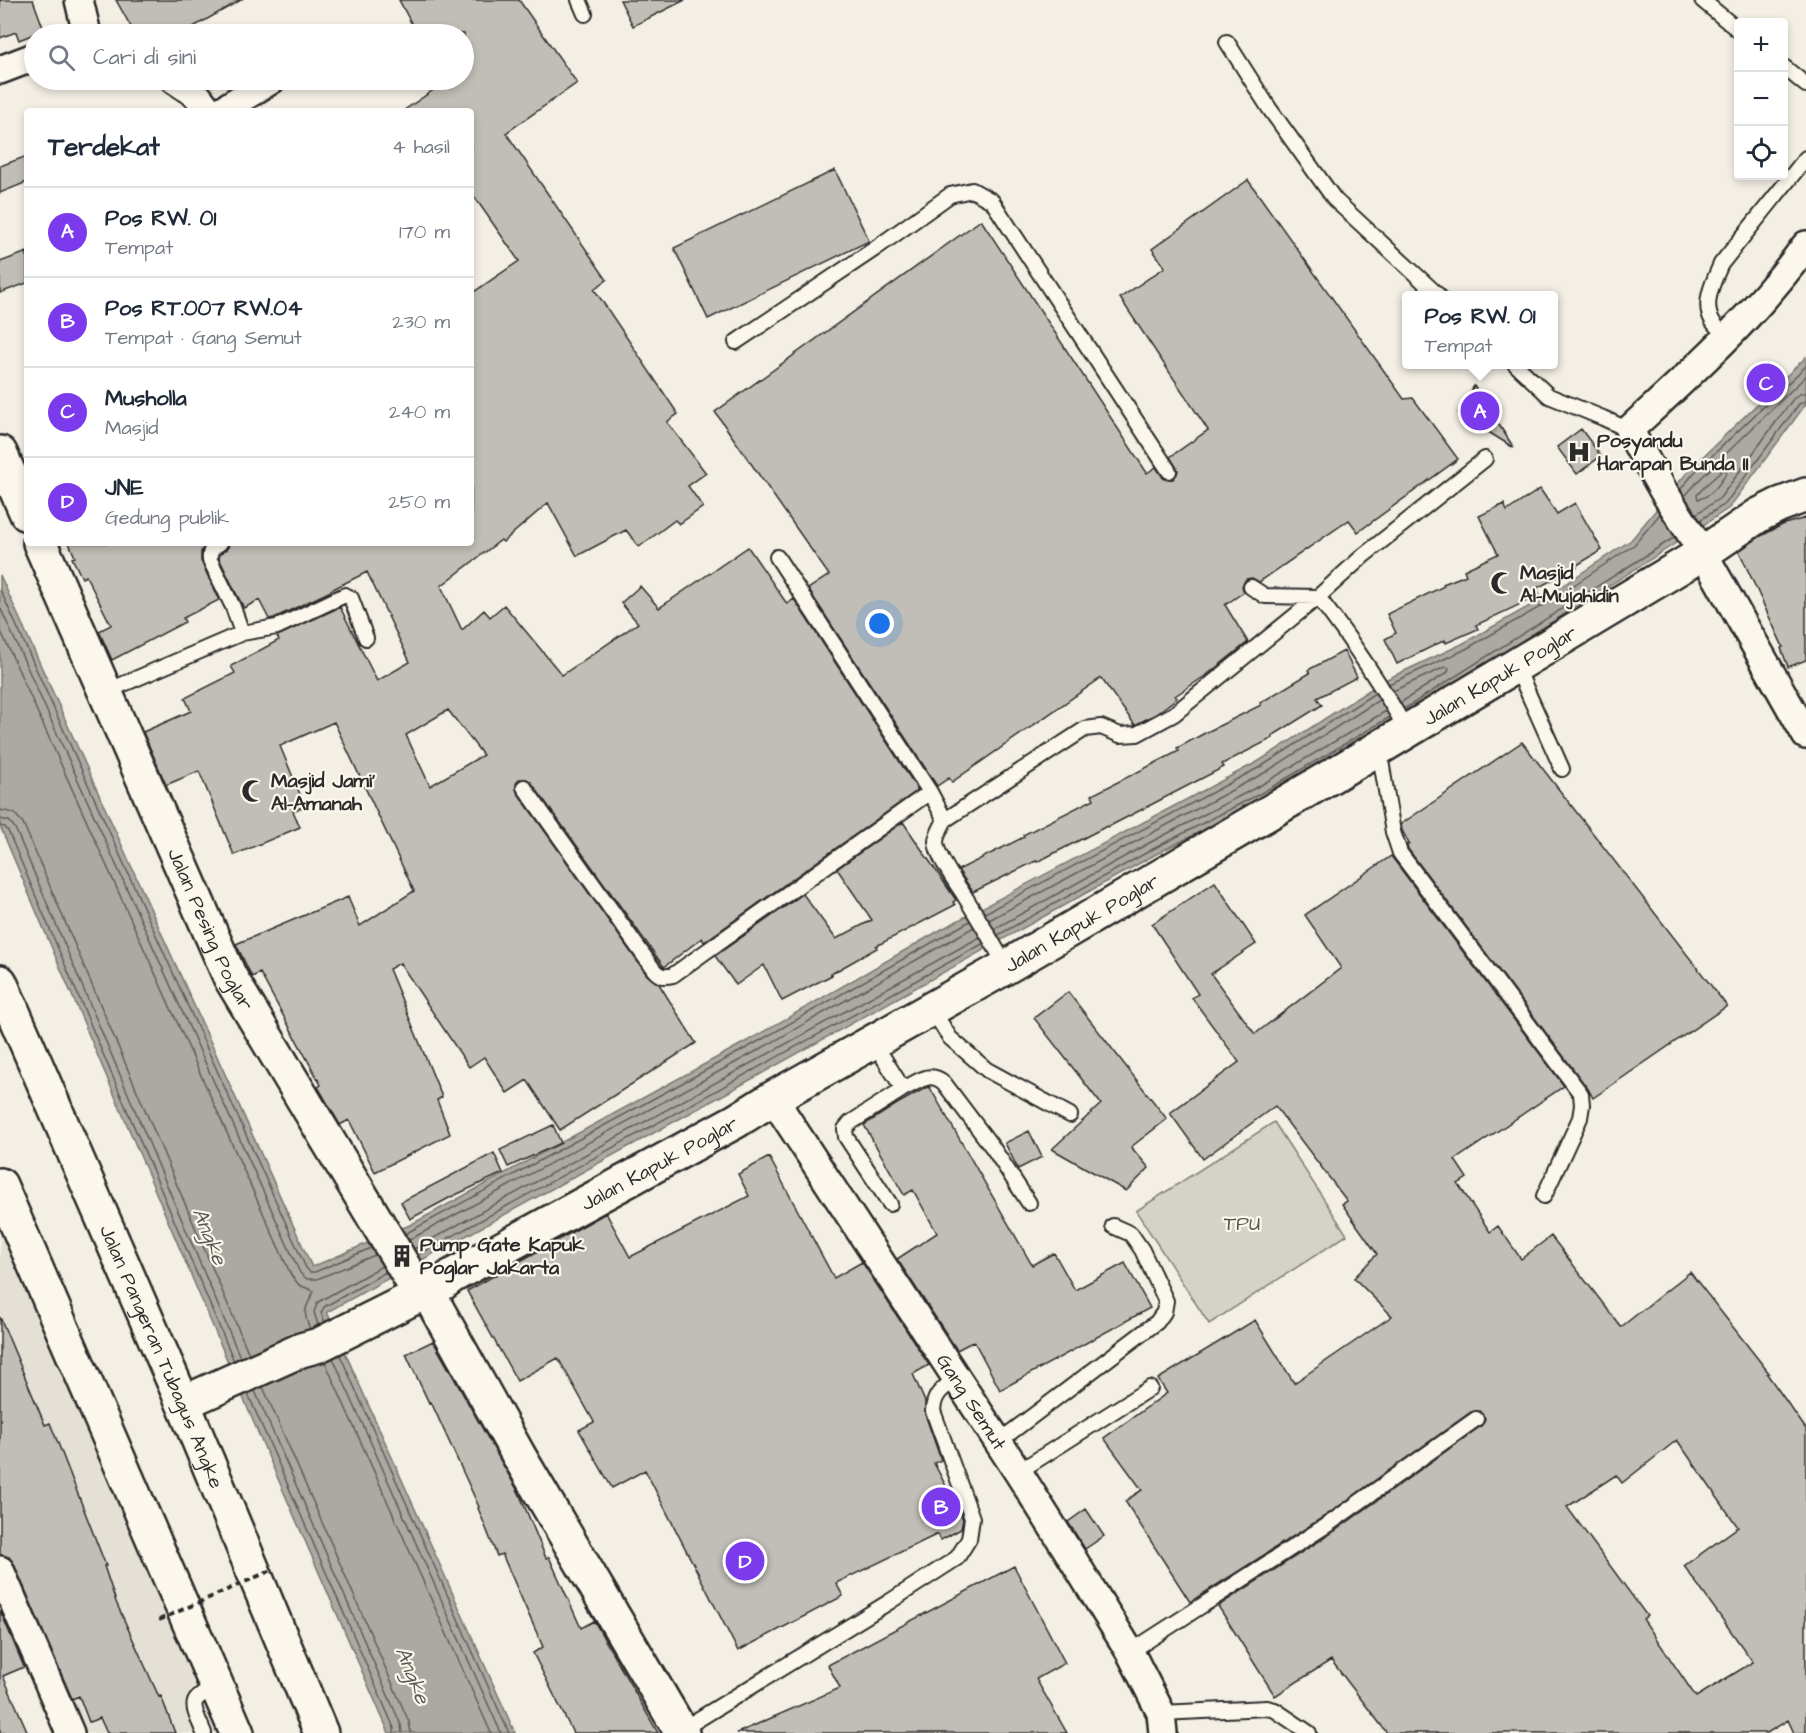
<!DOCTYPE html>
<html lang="id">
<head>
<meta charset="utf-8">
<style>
  body { margin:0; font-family:"Architects Daughter",sans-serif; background:#f6f6f7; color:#1f2937 }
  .controls { position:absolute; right:18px; top:18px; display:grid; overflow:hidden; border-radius:6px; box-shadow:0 3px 9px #0003 }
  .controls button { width:54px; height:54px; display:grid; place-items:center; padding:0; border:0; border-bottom:2px solid #e0e1e3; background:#fff; color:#1f2937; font:30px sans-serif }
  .you { position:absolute; left:880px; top:624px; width:21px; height:21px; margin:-15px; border:4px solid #fff; border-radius:50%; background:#1a73e8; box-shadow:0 0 0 9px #1a73e833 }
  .badge { display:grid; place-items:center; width:39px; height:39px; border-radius:50%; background:#7c3aed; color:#fff; font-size:20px; font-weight:700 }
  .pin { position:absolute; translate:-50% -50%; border:3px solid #fff; box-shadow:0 2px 6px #0006 }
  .popup { position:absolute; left:1402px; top:291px; width:156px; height:78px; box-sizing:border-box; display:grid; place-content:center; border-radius:6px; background:#fff; filter:drop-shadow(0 2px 4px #0005); font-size:20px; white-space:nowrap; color:#747a83 }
  .popup b { font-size:22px; color:#1f2937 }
  .popup::after { content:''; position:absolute; left:50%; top:100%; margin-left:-12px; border:12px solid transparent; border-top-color:#fff }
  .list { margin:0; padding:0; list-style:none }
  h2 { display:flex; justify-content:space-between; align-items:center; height:78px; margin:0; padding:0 24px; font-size:26px }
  h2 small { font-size:20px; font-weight:400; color:#747a83 }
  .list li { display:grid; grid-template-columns:39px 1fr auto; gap:18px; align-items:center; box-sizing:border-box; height:90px; padding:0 24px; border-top:2px solid #e0e1e3 }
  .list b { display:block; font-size:22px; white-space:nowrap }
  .list p { margin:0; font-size:20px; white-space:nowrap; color:#747a83 }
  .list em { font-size:20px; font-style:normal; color:#747a83 }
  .icon { flex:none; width:33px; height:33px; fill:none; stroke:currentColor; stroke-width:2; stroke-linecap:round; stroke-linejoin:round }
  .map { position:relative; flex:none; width:1806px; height:1733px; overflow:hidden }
  .search { position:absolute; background:#fff; box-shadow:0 3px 9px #0003; left:24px; top:24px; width:450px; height:66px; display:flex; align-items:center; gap:15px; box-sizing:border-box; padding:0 21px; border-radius:33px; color:#747a83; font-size:22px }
  .panel { position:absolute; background:#fff; box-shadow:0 3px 9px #0003; left:24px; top:108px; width:450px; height:438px; border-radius:6px }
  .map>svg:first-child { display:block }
  .built { fill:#e4e0d6 }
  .green { fill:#d5d2c9; stroke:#807e7a; stroke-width:1.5 }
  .water { fill:#aca9a2; stroke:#787772; stroke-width:1.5 }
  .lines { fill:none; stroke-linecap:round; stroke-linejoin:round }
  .shore { stroke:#5f5d5b; stroke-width:1.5 }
  .building { fill:#c0beb6; stroke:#2b2b2b; stroke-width:1.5; fill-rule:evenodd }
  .lane-casing { stroke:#2b2b2b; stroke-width:18 }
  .street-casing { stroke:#2b2b2b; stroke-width:32 }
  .secondary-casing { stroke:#2b2b2b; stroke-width:38 }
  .lane { stroke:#fbf7ec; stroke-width:14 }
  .street { stroke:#fbf7ec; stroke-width:27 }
  .secondary { stroke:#fbf7ec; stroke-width:33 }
  .path-bridge { stroke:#2b2b2b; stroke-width:4; stroke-dasharray:6 4.5; stroke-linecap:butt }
  .labels { text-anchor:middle; stroke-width:4.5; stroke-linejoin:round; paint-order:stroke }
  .poi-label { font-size:20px; font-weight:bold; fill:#2b2b2b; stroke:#fbf7ec; text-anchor:start }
  .street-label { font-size:20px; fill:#2b2b2b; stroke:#fbf7ec }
  .park-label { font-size:20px; fill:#565552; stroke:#fbf7ec }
  .water-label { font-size:21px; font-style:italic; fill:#585755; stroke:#fbf7ec }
</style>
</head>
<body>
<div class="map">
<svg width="1806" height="1733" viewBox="0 0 1806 1733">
  <rect width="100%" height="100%" fill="#f3efe4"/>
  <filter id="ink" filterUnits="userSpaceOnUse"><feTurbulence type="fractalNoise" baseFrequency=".0167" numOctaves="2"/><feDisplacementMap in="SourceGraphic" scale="12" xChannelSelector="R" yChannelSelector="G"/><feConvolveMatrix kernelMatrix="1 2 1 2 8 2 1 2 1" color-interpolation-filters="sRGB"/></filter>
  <g filter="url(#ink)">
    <!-- built -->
    <path class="built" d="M0,1231l216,502h-132l-84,-192z"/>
    <!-- green -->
    <path class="green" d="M1274,1122l73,113 -138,89 -73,-113z"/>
    <!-- water -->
    <path class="water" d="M1806,357v47l-77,104 -42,28 -276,176 -143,85 -110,56 -426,237 -405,222 188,421h-126l-124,-284 -265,-623v-251l312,692 100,-43 337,-184 193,-111 317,-168 126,-81 77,-36 82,-46 87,-58 59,-71z"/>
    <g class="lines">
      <!-- shore -->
      <path class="shore" d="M1725,468l2,4c-7,11 -15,25 -29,27l-1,-4 9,-10z
        M1680,490l14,-17 112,-107
        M1685,496l15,-17 106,-103
        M1696,514l24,-16 73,-99 6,-5 7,-1
        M1700,520l25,-16 74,-100 7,-3
        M0,589l306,679 4,4h5l56,-24
        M0,607l300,666 7,6h10l58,-24
        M0,629l291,646 8,10 15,6c-7,16 -13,18 -4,38
        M1389,684l75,-34 83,-47 87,-58 26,-31
        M1393,691l52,-24 4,1 -1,4 -48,31
        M1404,709l271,-172
        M0,810l14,3 9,10 226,531
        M0,819l9,2 6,7 225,529
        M0,826l5,1 3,4 226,530
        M985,913l277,-147 113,-73
        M989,920l277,-148 113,-72
        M994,929l157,-87 110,-57 125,-74
        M998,935l157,-87 110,-57 125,-74
        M405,1234l347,-189 218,-124
        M409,1240l346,-188 219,-125
        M414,1249l566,-312
        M418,1255l566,-312
        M325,1322l-4,-9 3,-6 62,-35
        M318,1325l-4,-13 4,-10 64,-36
        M340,1355l169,378
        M333,1358l168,375
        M325,1362l166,371
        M263,1387l146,335 2,11
        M255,1391l146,334 1,8
        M248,1394l146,334v5"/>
    </g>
    <!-- building -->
    <path class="building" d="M0,0h33l11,30 -25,10 -3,-8 -16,6z
      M116,0h125l-60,34h-46z
      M399,0h120l58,83 -71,50 101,147 -13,9 84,125 -11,8 39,51 -18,13 15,21 -24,17 -4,-4 -36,27 -13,-17 -49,26 -29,-53 -45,39 -2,-2 -60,46 21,44 22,-20 6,7 14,-12 58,70 76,-52 -17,-20 19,-17 19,22 89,-61 39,57 7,-5 124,191 -214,152 -2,-4 -38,29 -133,-185 -4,-3h-8l-3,5 1,8 130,183 12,9 37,59 -136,87 -33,-50 -20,13 -23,-36 -15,10 -69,-104 -11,6 53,128 -5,3 13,34 -75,38 -26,-52 -9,5 -22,-38 3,-2 -61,-112 -8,4 -16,-33 112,-47 12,29 54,-35 -80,-169 -54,24 25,60 -12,5 7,16 -66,28 -35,-84 -33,14 -23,-53 48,-21 -6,-13 50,-25 -4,-7 48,-26 -2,-4 63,-29 37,74 33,-19 -43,-90 -36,18v1l-57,27 -5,1 -10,-19 -15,8 -9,-17 -16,-33 1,-4 8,-6 1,-5h242v-249l48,-33 -48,-69v-81h-68l45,-31h16v-46h-47zM448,710l35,45 -53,31 -24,-51z
      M620,0h65l-52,26z
      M27,156v26l-27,11v-27z
      M835,170l34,71 -161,78 -34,-71z
      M1248,180l156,219 9,-1 45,61 -100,73 -9,-12 -90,62 -7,-4 -6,1 -4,7 2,6 -19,13 23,37 -40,32 -33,22 2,2 -21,16 -21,11 -34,-47 -149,104 -3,-4 -12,8 -129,-197 21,-14 -114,-163 266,-192 166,253 9,-6 8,12h9l4,-5 1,-4 -8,-13 38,-27 -88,-132 45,-31 -13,-18z
      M27,252v31l-27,10v-31z
      M1474,386l40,62 -56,-35z
      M1581,429l20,27 -24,18 -20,-27z
      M1540,489l17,25 18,-11 27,47 -25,15v2l-40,21 3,7 -64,30 2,4 -32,14 -1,-3 -48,24 -12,-25 11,-6 -9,-19 57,-28 -1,-2 23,-9 -2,-5 34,-16 -19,-38 25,-12 3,7z
      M1806,518v142l-18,7 -7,-19 2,-1 -44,-96 22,-15 23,-12z
      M69,543h137l-5,9v9l18,39 -36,18 2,4 -73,38 -13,-29 12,-6 -25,-49 -4,2 -10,-20 3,-1z
      M1344,651l13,26 -40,21 5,7 -50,31 1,2 -51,26 2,3 -116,60 -1,-1 -70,36 -1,-1 -63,31 -15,-22 66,-33 -1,-2 71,-36 -2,-4 87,-44 -2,-3 28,-15 56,-28 -1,-2 50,-30 -2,-3z
      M1522,742l205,264 -134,92 -5,-9 -180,-240 -1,-4 2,-1 -7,-14 -1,-6z
      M903,822l53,78 -3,2 2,3 -79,41 1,2 -46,26 1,1 -50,26 -18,-36 -28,20 -21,-29 88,-62 33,45 36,-19 -35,-51z
      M1391,856l173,230 -109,74 12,18 -9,6 32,48 8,-6 23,33 30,-23 70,91 69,-55 79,101 -2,1 39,55v304h-12l-6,-13 -21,13h-380l-56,-73 -56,36 -57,-90 117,-75 146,-105 3,-4 1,-4 -6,-7 -8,1 -146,104 -135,86 -65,-101 17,-11 -38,-52 63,-45 -9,-14 97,-59 39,63 98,-67 -38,-38 23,-24 -35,-50 5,-3 -72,-95 -72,53 -33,-46 69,-51 -47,-64 6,-4 -46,-70 63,-42 41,62 -45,30 44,60 86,-66 -36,-53zM1677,1440l61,87 -54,39 69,96 -57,35 -53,-78 4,-3 -80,-109 49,-32 6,8z
      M1068,992l99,127 -36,28 18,21 -23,23 -74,-42 49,-45 -67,-86z
      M929,1086l103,179 22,-12 21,37 50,-27 25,45 -150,82 -26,-49 -17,9 -60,-91 40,-26 -24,-43 -9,5 -40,-70 33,-21z
      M553,1125l8,18 -53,24 -8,-17z
      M1029,1131l13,26 -24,12 -13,-26z
      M494,1153l9,20 -52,24 -41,22 -9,-17z
      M769,1157l65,121 28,-16 67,103 -16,9 12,28v12l16,46 -7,3 29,56 -2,10 -20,11 -3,-6 -102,49 7,13 -105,55 -93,-181 -33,18 -33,-58 15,-8 -36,-64 -41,23 -50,-90 139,-78 24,44 119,-61 -11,-22z
      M0,1317l45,108 5,-2 8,20 48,123h-2l12,36 43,95 2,-1 14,37h-68l-7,-15 -11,4 -10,-26 -7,3 -58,-135 -5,-7 -9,-2z
      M433,1341l86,152 27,65 3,-1 32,71 13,-7 64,112h-85l-40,-80 10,-6 -41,-93 -5,2 -19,-48 1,-1 -48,-105 -2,1 -23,-49z
      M1086,1509l18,27 -19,13 -17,-27z
      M1014,1566l51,97 -29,16 31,54h-330l103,-45 -12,-23z
      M0,1610l24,57 -21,9 25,57h-28z"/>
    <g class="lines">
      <!-- lane casing -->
      <g class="lane-casing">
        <path id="lane" d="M579,0l6,14
          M1702,0l36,30
          M1227,42l42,66 66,92 104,96
          M1784,67l22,18
          M1728,338c-5,-6 -13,-11 -16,-18 -10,-17 2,-40 9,-56l85,-106
          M736,342l140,-94 74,-53 22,-5 20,11 177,270
          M1515,364l34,32 54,22 26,12
          M777,557l153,235 15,28c-3,6 -8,14 -9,21 0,14 20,42 28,54 14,23 29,47 42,72
          M1251,587l14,9 53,1c34,44 62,85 89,134
          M242,633l35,-6 68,-32 6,3 15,40
          M1516,666l46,103
          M105,692l137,-59 -9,-26 -23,-47c-1,-9 2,-12 10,-17
          M1379,749l14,83 7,21 181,241 1,11 -2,13 -36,78
          M524,787l130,183c6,7 11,7 19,5l257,-183
          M945,820l140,-91 16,-2 19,8 17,-1 37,-20 144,-117 45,-41 122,-97
          M932,1009l18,29 37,32 83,45
          M873,1041l30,48 -53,34 -5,6 1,8 44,67
          M903,1089c15,-7 27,-19 41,-6l49,65 36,55
          M998,1442l159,-120 7,-10 2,-11 -24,-51 -11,-16 -18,-8
          M1018,1472l132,-84
          M1130,1652l200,-129 146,-104
          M1161,1713l106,-5 8,2 34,23
          M681,1730l208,-128 68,-44 12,-19 3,-21 -39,-107c1,-18 10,-22 23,-33
          M204,1733c-11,-27 -19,-34 14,-45"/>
      </g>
      <!-- street casing -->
      <g class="street-casing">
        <g id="street">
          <path d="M79,0l8,34"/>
          <path d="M0,70l34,-13"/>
          <path d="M175,80l21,14 13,17"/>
          <path d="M221,111l50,-31"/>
          <path d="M1806,245c-50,70 -114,127 -177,185l35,62 39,61 103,182"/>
          <path id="s1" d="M773,1098l245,374 53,84 59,96 31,61 2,20"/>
          <path d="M0,1570l70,163"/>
        </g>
      </g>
      <!-- secondary casing -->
      <g class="secondary-casing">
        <g id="secondary">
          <path d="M0,453l27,61"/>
          <path id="s2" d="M40,543l190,434 190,317"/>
          <path id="s3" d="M0,982l183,421 138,330"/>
          <path d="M0,1185l237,548"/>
          <path d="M427,1291l92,165 163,277"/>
          <path id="s4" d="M183,1403l118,-53 18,-5 124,-62 9,-7 284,-155 37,-23 233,-131 373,-219 324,-195 56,-38 20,-10 27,-10"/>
        </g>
      </g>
      <!-- lane -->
      <use href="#lane" class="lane"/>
      <!-- street -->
      <use href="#street" class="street"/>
      <!-- secondary -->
      <use href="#secondary" class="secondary"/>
      <!-- path-bridge -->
      <path class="path-bridge" d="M159,1620l113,-50"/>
    </g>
  </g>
  <!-- icons -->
  <defs>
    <g id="hospital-bare" transform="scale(1.8)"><path d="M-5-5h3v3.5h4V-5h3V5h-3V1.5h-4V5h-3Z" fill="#2b2b2b" stroke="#fbf7ec" stroke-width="2.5" paint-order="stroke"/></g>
    <g id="mosque-bare" transform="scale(1.8)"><path d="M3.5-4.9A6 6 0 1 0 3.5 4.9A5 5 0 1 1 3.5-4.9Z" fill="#2b2b2b" stroke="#fbf7ec" stroke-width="2.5" paint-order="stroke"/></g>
    <g id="building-bare" transform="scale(1.8)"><path d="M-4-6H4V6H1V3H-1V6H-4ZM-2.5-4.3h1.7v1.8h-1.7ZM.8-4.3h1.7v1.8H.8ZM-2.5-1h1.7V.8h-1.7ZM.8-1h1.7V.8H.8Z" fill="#2b2b2b" stroke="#fbf7ec" stroke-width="2.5" paint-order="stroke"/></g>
  </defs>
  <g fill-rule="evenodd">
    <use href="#hospital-bare" x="1579" y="452"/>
    <use href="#mosque-bare" x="1502" y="583"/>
    <use href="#mosque-bare" x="253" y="791"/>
    <use href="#building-bare" x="402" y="1256"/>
  </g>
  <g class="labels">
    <!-- poi labels -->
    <g class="poi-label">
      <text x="1597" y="447">Posyandu<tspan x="1597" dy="23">Harapan Bunda II</tspan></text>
      <text x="1520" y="579">Masjid<tspan x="1520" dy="23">Al-Mujahidin</tspan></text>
      <text x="271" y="787">Masjid Jami'<tspan x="271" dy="23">Al-Amanah</tspan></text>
      <text x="420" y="1251">Pump Gate Kapuk<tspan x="420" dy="23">Poglar Jakarta</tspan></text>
    </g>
    <!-- street labels -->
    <g class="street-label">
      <text dy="7" stroke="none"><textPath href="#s4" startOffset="1506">Jalan Kapuk Poglar</textPath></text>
      <text dy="7" stroke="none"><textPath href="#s4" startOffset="1020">Jalan Kapuk Poglar</textPath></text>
      <text dy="7" stroke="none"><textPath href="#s2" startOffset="422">Jalan Pesing Poglar</textPath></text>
      <text dy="7" stroke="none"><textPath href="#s4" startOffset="534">Jalan Kapuk Poglar</textPath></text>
      <text dy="7" stroke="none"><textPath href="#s3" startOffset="408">Jalan Pangeran Tubagus Angke</textPath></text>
      <text dy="7" stroke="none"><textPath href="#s1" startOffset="363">Gang Semut</textPath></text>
    </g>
    <!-- park labels -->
    <g class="park-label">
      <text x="1242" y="1230">TPU</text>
    </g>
    <!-- water labels -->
    <g class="water-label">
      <text transform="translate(210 1236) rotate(68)" y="7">Angke</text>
      <text transform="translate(413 1675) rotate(68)" y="7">Angke</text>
    </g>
  </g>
</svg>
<div class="controls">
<button>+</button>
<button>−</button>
<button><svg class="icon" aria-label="locate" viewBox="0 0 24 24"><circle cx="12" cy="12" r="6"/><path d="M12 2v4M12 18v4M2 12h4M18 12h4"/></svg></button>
</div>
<div class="you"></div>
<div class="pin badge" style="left:1480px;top:411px">A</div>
<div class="popup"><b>Pos RW. 01</b>Tempat</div>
<div class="pin badge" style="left:941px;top:1507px">B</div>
<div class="pin badge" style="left:1766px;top:383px">C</div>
<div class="pin badge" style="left:745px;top:1561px">D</div>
<div class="search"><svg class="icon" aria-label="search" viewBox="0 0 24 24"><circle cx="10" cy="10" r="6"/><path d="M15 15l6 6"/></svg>Cari di sini</div>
<section class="panel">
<h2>Terdekat<small>4 hasil</small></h2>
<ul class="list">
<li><span class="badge">A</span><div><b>Pos RW. 01</b><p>Tempat</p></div><em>170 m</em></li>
<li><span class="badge">B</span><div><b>Pos RT.007 RW.04</b><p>Tempat · Gang Semut</p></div><em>230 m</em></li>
<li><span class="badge">C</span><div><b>Musholla</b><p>Masjid</p></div><em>240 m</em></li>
<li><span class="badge">D</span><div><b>JNE</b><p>Gedung publik</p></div><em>250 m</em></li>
</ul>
</section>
</div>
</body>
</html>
